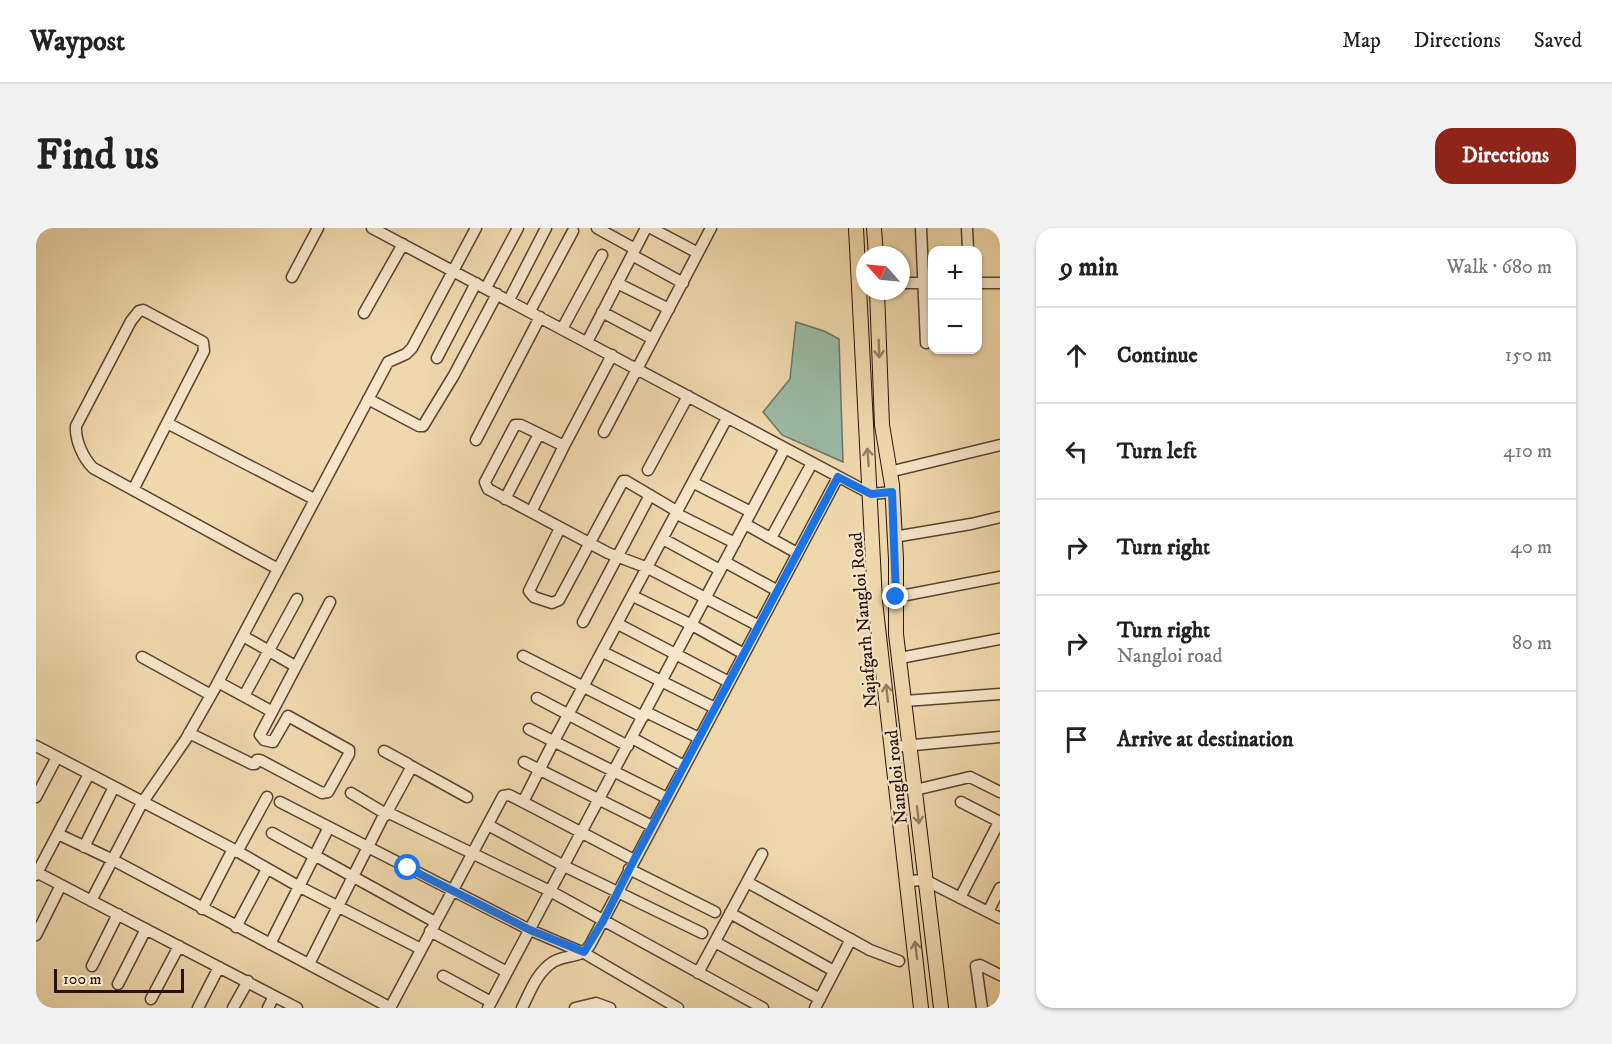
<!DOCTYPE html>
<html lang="en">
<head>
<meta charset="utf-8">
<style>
  body { margin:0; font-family:"IM FELL DW Pica",serif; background:#f2f2f2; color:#222 }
  .controls { position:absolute; right:18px; top:18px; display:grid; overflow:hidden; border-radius:12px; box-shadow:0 2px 4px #0004 }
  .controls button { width:54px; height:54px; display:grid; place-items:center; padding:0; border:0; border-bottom:2px solid #e0e0e0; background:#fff; color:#222; font:30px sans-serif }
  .compass { position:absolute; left:820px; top:18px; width:54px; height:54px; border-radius:50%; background:#fff; box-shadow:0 2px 4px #0004; rotate:297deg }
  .scale { position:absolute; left:18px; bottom:15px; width:130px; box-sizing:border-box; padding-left:6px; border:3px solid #251305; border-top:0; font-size:16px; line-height:21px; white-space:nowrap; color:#251305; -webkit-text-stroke:4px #f5e6c9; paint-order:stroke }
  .stop { position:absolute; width:18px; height:18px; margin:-14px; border:4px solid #1a73e8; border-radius:50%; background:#fff }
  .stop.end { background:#1a73e8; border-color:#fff; box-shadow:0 2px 6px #0008 }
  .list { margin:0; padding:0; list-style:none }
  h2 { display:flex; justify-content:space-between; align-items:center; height:78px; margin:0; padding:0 24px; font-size:26px }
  h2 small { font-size:20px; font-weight:400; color:#767676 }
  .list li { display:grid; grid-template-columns:39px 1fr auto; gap:18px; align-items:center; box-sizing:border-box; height:96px; padding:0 24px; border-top:2px solid #e0e0e0 }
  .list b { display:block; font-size:22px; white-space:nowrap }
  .list p { margin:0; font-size:20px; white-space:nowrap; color:#767676 }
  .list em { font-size:20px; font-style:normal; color:#767676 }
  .icon { flex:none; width:33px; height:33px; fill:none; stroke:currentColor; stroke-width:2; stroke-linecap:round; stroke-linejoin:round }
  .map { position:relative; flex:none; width:964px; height:780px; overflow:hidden; border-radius:18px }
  header { display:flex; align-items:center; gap:36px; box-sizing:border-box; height:84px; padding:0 30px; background:#fff; border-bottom:2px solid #e0e0e0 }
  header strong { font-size:28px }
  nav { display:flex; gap:33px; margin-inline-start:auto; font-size:21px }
  .intro { display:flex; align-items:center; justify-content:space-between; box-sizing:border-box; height:144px; padding:0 36px }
  h1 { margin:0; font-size:42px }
  .button { padding:15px 27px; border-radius:18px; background:#8f2418; color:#fff; font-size:21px; font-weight:700 }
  main { display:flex; gap:36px; padding:0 36px }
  aside { flex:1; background:#fff; border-radius:18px; box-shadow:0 2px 4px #0004 }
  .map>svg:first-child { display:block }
  .water { fill:#9abaa5; stroke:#6b7765; stroke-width:1.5 }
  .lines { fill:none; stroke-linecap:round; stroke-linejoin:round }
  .minor-casing { stroke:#58442f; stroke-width:13 }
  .major-casing { stroke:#251305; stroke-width:16 }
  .minor { stroke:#f5e6c9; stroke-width:10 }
  .major { stroke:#efd8ac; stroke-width:14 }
  .oneway { stroke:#947f61 }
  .route { stroke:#1a73e8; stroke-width:8 }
  .labels { text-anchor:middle; stroke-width:4.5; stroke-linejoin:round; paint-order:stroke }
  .street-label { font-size:18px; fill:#251305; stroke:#f5e6c9 }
</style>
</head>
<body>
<header>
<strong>Waypost</strong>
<nav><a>Map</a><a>Directions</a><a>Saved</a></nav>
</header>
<div class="intro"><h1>Find us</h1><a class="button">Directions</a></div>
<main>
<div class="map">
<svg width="964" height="780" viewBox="0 0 964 780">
  <rect width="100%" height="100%" fill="#efd8ac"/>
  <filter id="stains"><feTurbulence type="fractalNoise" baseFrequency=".00333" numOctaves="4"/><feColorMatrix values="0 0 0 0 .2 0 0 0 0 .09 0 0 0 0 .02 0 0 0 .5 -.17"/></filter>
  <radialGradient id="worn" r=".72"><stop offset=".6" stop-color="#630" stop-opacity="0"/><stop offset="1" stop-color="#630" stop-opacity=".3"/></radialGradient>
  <!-- water -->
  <path class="water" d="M760,94l28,9 15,8 4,123 -61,-27 -19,-23 27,-33z"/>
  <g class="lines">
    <!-- minor casing -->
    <g class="minor-casing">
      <path id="minor" d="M336,0l499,266 21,-2
        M561,0l38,21
        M615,0l47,25
        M885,0l5,115
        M931,0l1,22
        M596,27l51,28
        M256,49l26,-49
        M581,55l52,26
        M865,55h32
        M942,55h22
        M450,60l32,-60
        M473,72l37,-72
        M494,83l43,-80
        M566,84l51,27
        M328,85l39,-69
        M526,101l40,-74
        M551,114l59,-114
        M576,127l-48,91 -43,-21h-6l-30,57 3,7 120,64 40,15 111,58
        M401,130l39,-75
        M332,171l51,27h4l31,-51 43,-81
        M131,195l37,-72 -1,-9 -60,-32 -4,1 -8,10 -55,105c-1,14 7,32 17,42l185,101
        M568,204l107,-204
        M440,212l64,-123
        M612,242l40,-74
        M853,244l111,-27
        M658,255l57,29
        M97,262l34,-67 147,76
        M469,271l34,-65
        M495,284l33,-66
        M641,286l58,29
        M709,296l52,29
        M524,300l-31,63 5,6 18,6 7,-3 64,-119h3l49,29
        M858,309l77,-13 29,-7
        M735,310l41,-75
        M627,311l57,31
        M689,334l53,29
        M597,368l59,29 52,29
        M860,369l104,-20
        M547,394l67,-127
        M582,396l111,58
        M207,408l52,30
        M567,424l112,56
        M487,428l120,61
        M106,429l69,38
        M864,430l100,-19
        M182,454l53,29
        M208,468l53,-97
        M501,470l91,48
        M869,473l95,-7
        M610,484l53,26
        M493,501l138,69
        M153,505l63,31h3l2,-4h3l62,33 6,-1 21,-38v-4l-61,-34 -15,26 -9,-2 -4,-5 70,-133
        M596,510l52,28
        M0,518l197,103 65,37 123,63
        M857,519l107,-10
        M488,534l128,64
        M375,538l56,31
        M879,562l55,-13 30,15
        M315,565l35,21 25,-46 -3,-4 -24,-13
        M0,569l21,-40
        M244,574l250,128 54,23 94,55
        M487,574l31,-61 173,-323
        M925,574l39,20
        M452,597l76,41 138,67
        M236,605l42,23
        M22,606l55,26 278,148
        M48,619l30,-60
        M201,624l30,-55
        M278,627l121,67
        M593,641l86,43
        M0,644l261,136
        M0,647l53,-101
        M871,653l18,-1 75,38
        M711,654l123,68 29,11
        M924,670l39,-76
        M55,673l51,-98 44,-64 29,-51 173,-326 18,-8 6,-6 64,-120
        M166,681l31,-60
        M952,684l12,-24
        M694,685l104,58
        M200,699l31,-58
        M394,703l77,41
        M0,707l25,-50
        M679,714l105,57
        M234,716l59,-117
        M273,736l74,-147 6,-4 161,78 213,117
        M56,738l26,-52
        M662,745l64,-119
        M407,748l48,26
        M82,756l28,-55
        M115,771l28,-53
        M162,780l21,-41
        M197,780l15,-27
        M232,780l6,-12
        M354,780l113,-212 6,-1 14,7 111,58
        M452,780l297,-560
        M486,780c8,-16 15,-36 31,-46 13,-8 28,-3 37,-17l248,-468
        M539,780l21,-5 14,5
        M779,780l36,-69
        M946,780l-6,-42 4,-1 20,10"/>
    </g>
    <!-- major casing -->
    <g class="major-casing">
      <path id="major" d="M820,0l19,373 46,407
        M838,0l2,27
        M841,63l5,134 10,60 4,74v75l45,374"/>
    </g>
    <!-- minor -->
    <use href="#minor" class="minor"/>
    <!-- major -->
    <use href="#major" class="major"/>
  </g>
  <!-- one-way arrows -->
  <defs><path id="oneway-shaft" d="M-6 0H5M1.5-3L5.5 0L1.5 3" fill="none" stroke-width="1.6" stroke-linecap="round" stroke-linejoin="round" transform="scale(1.5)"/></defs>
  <g class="oneway">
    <use href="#oneway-shaft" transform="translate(843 121) rotate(88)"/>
    <use href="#oneway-shaft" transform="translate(832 229) rotate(-94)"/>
    <use href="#oneway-shaft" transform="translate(851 465) rotate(-96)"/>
    <use href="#oneway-shaft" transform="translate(882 587) rotate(83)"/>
    <use href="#oneway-shaft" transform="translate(880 722) rotate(-97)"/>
  </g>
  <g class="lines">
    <!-- route -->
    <path class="route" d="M372,640l122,62 54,22 19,-31 31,-61 204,-383 33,17 21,-2 4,105"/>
  </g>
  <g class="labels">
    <!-- street labels -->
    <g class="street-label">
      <text transform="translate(827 392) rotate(-95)" y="6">Najafgarh Nangloi Road</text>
      <text transform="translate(860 549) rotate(-96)" y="6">Nangloi road</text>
    </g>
  </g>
  <rect width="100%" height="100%" filter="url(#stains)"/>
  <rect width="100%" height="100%" fill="url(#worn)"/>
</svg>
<div class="controls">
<button>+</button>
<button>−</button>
</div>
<svg class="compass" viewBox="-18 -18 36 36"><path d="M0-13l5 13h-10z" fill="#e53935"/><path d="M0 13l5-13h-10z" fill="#767676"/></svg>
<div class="scale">100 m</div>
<div class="stop" style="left:372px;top:640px"></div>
<div class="stop end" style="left:860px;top:369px"></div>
</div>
<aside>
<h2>9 min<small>Walk · 680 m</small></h2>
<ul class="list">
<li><svg class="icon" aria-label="ahead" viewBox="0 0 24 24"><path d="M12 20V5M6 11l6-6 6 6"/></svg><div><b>Continue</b></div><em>150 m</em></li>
<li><svg class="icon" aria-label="left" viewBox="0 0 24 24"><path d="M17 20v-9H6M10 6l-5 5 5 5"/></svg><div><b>Turn left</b></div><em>410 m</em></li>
<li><svg class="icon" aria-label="right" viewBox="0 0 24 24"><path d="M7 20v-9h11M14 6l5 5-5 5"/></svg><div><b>Turn right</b></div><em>40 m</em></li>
<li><svg class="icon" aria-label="right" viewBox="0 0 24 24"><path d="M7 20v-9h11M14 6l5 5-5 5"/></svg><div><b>Turn right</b><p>Nangloi road</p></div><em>80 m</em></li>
<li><svg class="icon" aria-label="arrive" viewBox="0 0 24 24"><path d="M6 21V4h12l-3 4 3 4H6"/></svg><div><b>Arrive at destination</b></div></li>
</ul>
</aside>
</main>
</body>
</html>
